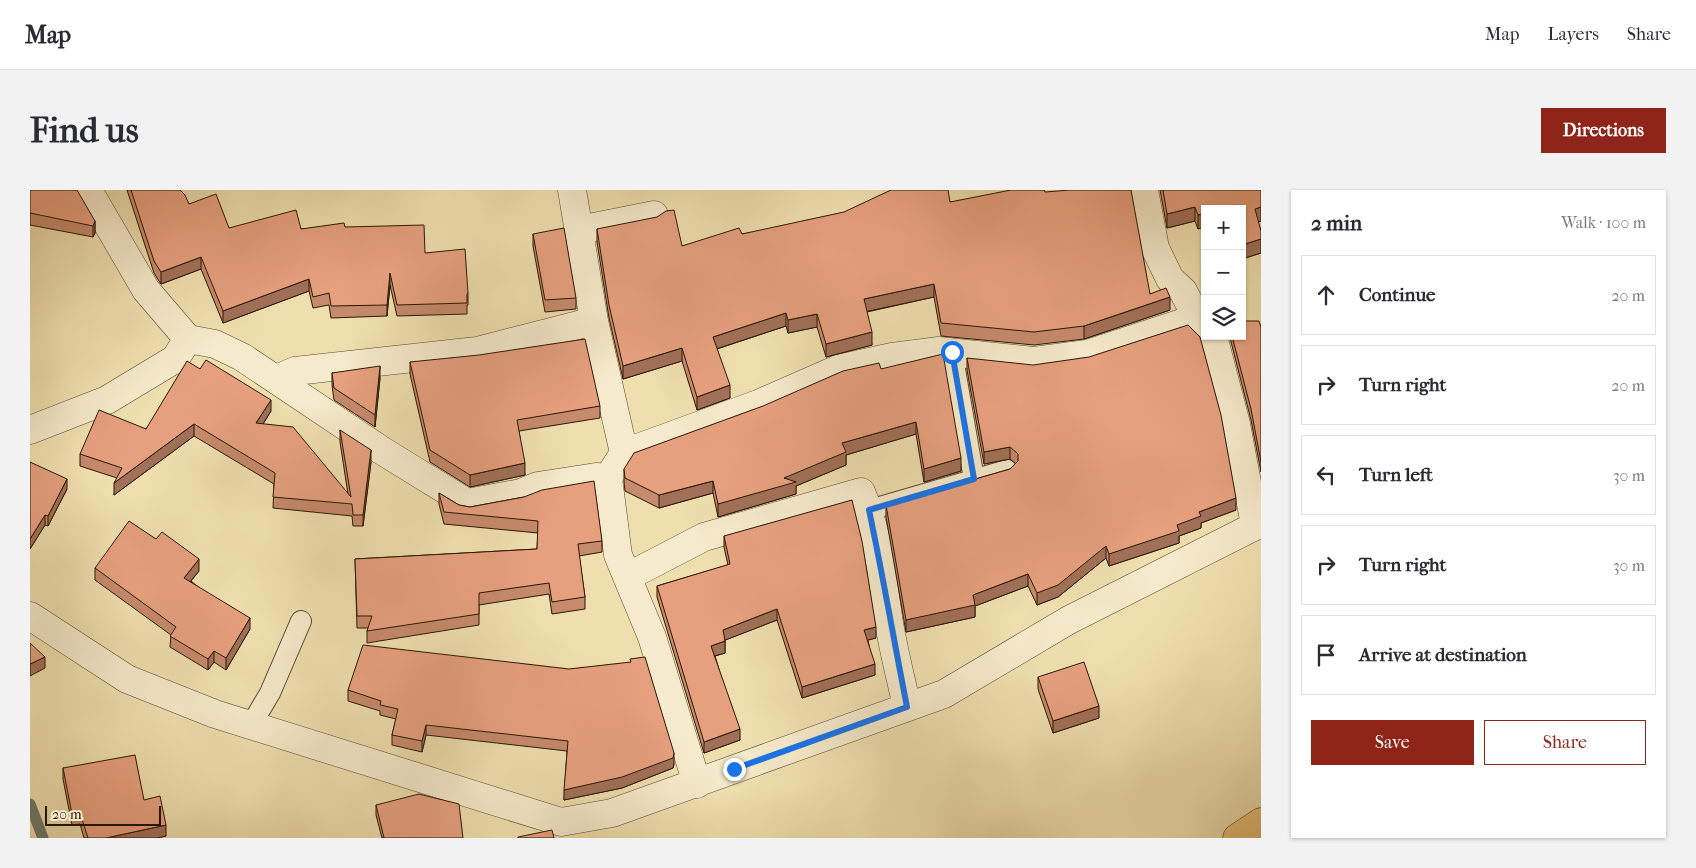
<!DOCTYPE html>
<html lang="en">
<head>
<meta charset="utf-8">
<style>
  body { margin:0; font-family:"IM FELL French Canon",serif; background:#f2f2f3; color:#2b2b33 }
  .controls { position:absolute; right:15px; top:15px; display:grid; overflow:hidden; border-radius:0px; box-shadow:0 1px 4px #0004 }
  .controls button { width:45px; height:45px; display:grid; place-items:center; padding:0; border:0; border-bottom:1px solid #e1e1e2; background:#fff; color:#2b2b33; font:25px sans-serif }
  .scale { position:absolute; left:15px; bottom:12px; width:116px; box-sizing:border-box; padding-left:5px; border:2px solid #2b1705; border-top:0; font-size:14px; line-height:18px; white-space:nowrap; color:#2b1705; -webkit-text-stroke:4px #f5eacb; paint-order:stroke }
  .stop { position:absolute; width:15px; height:15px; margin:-11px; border:4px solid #1a73e8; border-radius:50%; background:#fff }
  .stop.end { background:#1a73e8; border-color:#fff; box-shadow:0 1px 5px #0008 }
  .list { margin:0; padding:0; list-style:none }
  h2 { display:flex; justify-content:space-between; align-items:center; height:65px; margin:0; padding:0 20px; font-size:21px }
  h2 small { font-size:16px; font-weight:400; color:#7c7c81 }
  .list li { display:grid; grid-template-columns:32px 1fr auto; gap:15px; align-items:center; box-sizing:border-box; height:80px; margin:0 10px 10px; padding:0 10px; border:1px solid #e1e1e2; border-radius:0px }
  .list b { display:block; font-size:19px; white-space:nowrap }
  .list em { font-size:16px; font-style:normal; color:#7c7c81 }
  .actions { display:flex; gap:10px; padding:15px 20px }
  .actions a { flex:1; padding:11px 0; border:1px solid #8f2418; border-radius:0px; text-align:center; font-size:18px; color:#8f2418 }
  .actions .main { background:#8f2418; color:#fff }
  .icon { flex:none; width:28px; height:28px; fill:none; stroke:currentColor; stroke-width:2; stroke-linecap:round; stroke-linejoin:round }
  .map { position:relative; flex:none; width:1231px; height:648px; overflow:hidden; border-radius:0px }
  header { display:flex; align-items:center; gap:30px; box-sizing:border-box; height:70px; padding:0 25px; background:#fff; border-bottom:1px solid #e1e1e2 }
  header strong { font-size:24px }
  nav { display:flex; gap:28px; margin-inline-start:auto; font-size:18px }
  .intro { display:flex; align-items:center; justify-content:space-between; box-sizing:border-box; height:120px; padding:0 30px }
  h1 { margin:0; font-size:35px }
  .button { padding:12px 22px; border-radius:0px; background:#8f2418; color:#fff; font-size:18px; font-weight:700 }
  main { display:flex; gap:30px; padding:0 30px }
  aside { flex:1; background:#fff; border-radius:0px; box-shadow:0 1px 4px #0004 }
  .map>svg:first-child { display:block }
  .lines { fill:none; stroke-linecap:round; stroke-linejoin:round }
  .stream { stroke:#6e7b69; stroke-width:11 }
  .service-casing { stroke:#5c4930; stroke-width:22 }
  .minor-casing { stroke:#5c4930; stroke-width:29 }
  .primary-casing { stroke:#2b1705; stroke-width:29 }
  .service { stroke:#f5eacb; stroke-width:20 }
  .minor { stroke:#f5eacb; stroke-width:28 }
  .primary { stroke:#e8c078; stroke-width:28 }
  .wall { fill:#c68a6c; stroke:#2b1705 }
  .shaded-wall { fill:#a17058; stroke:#2b1705 }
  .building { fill:#e6a07e; stroke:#2b1705 }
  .route { stroke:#1a73e8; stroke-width:6 }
</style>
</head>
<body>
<header>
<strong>Map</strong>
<nav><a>Map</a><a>Layers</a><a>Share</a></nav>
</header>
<div class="intro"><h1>Find us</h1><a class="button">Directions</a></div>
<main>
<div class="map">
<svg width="1231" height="648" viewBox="0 0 1231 648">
  <rect width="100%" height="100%" fill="#efdfaf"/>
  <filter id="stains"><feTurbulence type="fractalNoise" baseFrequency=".004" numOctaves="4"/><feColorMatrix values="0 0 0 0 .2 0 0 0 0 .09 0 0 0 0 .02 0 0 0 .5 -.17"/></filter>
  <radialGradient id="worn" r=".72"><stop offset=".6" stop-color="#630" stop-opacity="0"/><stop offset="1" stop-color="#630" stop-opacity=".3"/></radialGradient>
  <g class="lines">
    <!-- stream -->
    <path class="stream" d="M0,614l13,34"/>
    <!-- service casing -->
    <g class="service-casing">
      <path id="service" d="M922,162l22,127
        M839,320l138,-40
        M221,535l19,-32 31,-72"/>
    </g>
    <!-- minor casing -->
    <g class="minor-casing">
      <path id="minor" d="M58,0l58,100 42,49 27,5 27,13 139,93 86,53 54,-10 17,-7 58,-9 12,1
        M542,0l22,131
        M1114,0l11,58 15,31 13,12 14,27
        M549,40l75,-15
        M1183,146l23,88 19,101
        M246,189l19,-8 182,-20 117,-30 30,132 -16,25 10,77 34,82 45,147
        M0,240l77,-30 68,-41 13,-20
        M594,263l134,-49 80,-35 54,-12 47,-6 95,10 53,-7 110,-36 8,9
        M597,387l77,-40 157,-45c16,37 20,77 26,117 4,33 13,65 20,98
        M0,426l97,63 88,35 346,108 51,-9 332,-119 125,-74 192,-97"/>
    </g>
    <!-- primary casing -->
    <g class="primary-casing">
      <path id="primary" d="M1207,648l24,-16"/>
    </g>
    <!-- service -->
    <use href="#service" class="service"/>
    <!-- minor -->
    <use href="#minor" class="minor"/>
    <!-- primary -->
    <use href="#primary" class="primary"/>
  </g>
  <!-- wall -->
  <path class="wall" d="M0,0l65,31v12l-2,4 -63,-12z
    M97,0h53l9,14 40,24 72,1 44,-2 80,26 43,40v12h-1v9l-70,2 -7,-31 -3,31 -56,2 -2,-13 -16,3 -4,-17 -86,32 -22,-54 -40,15 -2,-3 -5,-8z
    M1130,0h101v31l-3,1 3,9v22l-19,6v-50h-37l-7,20 -3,-8 -28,7z
    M1015,2l105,102 20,16 -86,29 -50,6 -93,-9 -7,-39 -67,15 5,33 -46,12 -9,-30 -29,6 -2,-7 -69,23 13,49 -33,12 -15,-49 -59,18 -14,-61 -12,-76v-13l85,17 60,-12 208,-32z
    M503,44l43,64v11l-31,3 -12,-66z
    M1231,137v145l-10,-52 -21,-82v-2h12z
    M937,168l269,152 -35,13v5l-22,8v7l-70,23 -3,-8 -48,39 -21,8 -9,-19 -53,20v11l-69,15 -20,-115v-12l124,-36 6,-5 -6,-5 -26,5 -17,-94z
    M380,172l190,44v12l-81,13 6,44 -55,12 -40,-25 -20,-88z
    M851,179l80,102 -37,11 -8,-48 -70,21v10l-50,21v8l-78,23 -5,-24 -54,15 -34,-17 -1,-9v-13z
    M302,183l48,5 -5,49 -41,-27 -2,-15z
    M241,221l-8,13 85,70 -8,-52v-12l31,32 -8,64h-10l-1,-10 -79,-8 1,-24 -80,-48 -80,59 3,-17 -37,-12v-12l66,-25z
    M0,272l37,27 -19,37 -3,-1 -15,24z
    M409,303l20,12 11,2 54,-10 78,44v11l-23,4 6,41v12l-33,5 -3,-20 -70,11v20l-112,18v-12l1,-3h-11l-2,-69 182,-10 1,-16 -94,-9 -5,-20z
    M694,346l152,102 -8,2 7,35 -73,23 -25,-78 -52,20v13l-10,3 25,84 -36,13 -47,-156v-11l71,-21 -4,-18z
    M65,378l104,3 -8,10 59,48 -24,41 -12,-8 -6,8 -38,-23 1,-12 -76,-55z
    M1008,487l61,41 -46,15 -15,-44z
    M318,500l326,74 -1,4 -51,20 -58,12 3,-49 -141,-16 -4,17 -30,-7v-10l4,-16 -16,-4v-4l-32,-10z
    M33,578l81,32 22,36 -9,2h-73l-4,-14 -8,1 -9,-46z
    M346,615l87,33h-81l-6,-23z"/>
  <!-- shaded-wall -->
  <path class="shaded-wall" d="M1165,17v14l-28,7v-14z
    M1231,17v14l-6,2v-14z
    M1175,23v14l-7,2v-14z
    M65,31v12l-2,4v-11z
    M1231,49v14l-19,6v-14z
    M171,67v12l-40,15v-12z
    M360,83v12l-3,31v-11z
    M279,89v12l-86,32v-12z
    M904,94v13l-70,15v-13z
    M1140,107v13l-86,29v-13z
    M756,123v13l-73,24v-13z
    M787,124v13l-29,6v-13z
    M842,142v13l-46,12v-13z
    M652,158v13l-59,18v-13z
    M350,176v12l-5,49v-12z
    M700,195v13l-33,12v-13z
    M241,210v11l-15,24v-12z
    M886,232v12l-70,21v10l-50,21v8l-78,23v-13l66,-26 58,-35z
    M164,234v12l-80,59v-12z
    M980,257v12l-26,5v-12z
    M341,260v12l-8,64v-11z
    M931,268v13l-37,11v-13z
    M495,273v12l-55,12v-12z
    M37,289v10l-19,37v-10z
    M683,291v12l-54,15v-13z
    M1206,308v12l-35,13v5l-22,8v7l-70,23v-12l68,-29 22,-13z
    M15,325v10l-15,24v-10z
    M1076,356v12l-48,39 -21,8v-12z
    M169,369v12l-15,18v-11z
    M998,384v12l-53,20v11l-69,15v-12z
    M747,419v11l-54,21v-11z
    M220,428v11l-24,41v-12z
    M846,437v11l-12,3v-11z
    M695,451v12l-14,4v-11z
    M184,461v11l-6,8v-11z
    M15,467v11l-15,8v-12z
    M845,474v11l-73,23v-11z
    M1069,516v12l-46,15v-12z
    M396,535v10l-4,17v-11z
    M710,539v11l-36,13v-11z
    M644,563v11l-1,4 -51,20 -58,12v-10z
    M136,635v11l-9,2h-51z"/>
  <!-- building -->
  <path class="building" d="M0,0h47l18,31 -2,5 -63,-13z
    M101,0h49l5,5 4,9 27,-10 13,34 67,-18 5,19 43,-6 1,4 79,-2 1,28 40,-4 3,44 -1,1v9l-70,2 -7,-32 -3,32 -56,1 -2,-13 -16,4 -4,-18 -86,32 -22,-54 -40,15 -2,-3 -5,-8z
    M861,0h57l2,12 61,-12h33l1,2 25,-2h61l19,104 16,-6 4,9 -86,29 -50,6 -93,-9 -7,-39 -70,15 8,33 -46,12 -9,-30 -29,6 -2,-7 -73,24 17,48 -33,12 -15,-49 -59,18 -14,-61 -12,-76 60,-12 9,-6 8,-1 8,36 57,-18 3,6 102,-22z
    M1133,0h98v17l-6,2 6,22v8l-19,6v-36h-37v4l-7,2 -3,-8 -28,7z
    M534,38l12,70 -31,2 -12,-66z
    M1216,131h13l2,6v135l-10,-53 -19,-73h10v-14z
    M1158,135l12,12 21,78 15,83 -37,14 2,4 -24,9 2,6 -70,23 -3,-8 -48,39 -21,8 -9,-19 -55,21 2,10 -69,15 -20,-115 124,-36 8,-8v-7l-8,-7 -26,5 -17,-94 66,7 56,-8z
    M555,149l15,67 -83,14 8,43 -55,12 -40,-25 -20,-88 69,-7z
    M913,164l18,104 -37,11 -8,-47 -74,21 4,9 -62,26 12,4 -78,22 -5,-23 -54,14 -34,-17 -1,-9 10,-16 129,-47 80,-35 36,-8 2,6z
    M176,170l65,40 -15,23 37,4 58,70 -11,-67 31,20 -8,65h-10l-1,-11 -79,-7 2,-24 -81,-49 -80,59 8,-15 -42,-14 19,-44 47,19 41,-68 13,8z
    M350,176l-5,49 -41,-27 -2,-15z
    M0,272l37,17 -19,37 -3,-1 -15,24z
    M564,291l8,60 -24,3 7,53 -33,5 -3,-19 -70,10v21l-112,17 5,-15h-15l-2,-57 182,-10 1,-28 -94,-9 -5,-19 20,12 11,2 54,-10 18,-7z
    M822,310l10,41 14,86 -12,3 11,34 -73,23 -25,-78 -54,21 2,11 -14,5 29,83 -36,13 -47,-156 73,-22 -6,-28z
    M99,331l27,18 6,-7 37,27 -15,19 66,40 -24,40 -12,-7 -6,8 -38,-23 6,-9 -81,-59z
    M0,453l15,14 -15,7z
    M333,455l206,24 62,-7 -1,-3 15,-2 29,96 -1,5 -51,19 -58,13 4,-49 -142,-16 -4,16 -30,-6 6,-26 -18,-4 1,-4 -33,-11z
    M1054,472l15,44 -46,15 -15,-44z
    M105,565l9,45 16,-4 6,29 -60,13h-18l-8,-25 -8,1 -9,-46z
    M389,604l40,10 4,34h-79l-8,-33z
    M522,640l2,8h-36v-1z"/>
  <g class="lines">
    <!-- route -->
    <path class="route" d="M704,579l173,-62c-13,-66 -24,-131 -38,-197l105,-31 -22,-127"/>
  </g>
  <rect width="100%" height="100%" filter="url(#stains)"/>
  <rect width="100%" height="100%" fill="url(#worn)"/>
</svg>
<div class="controls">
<button>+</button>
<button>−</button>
<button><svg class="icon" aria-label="layers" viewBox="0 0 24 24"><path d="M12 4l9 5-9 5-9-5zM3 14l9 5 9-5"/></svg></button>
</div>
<div class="scale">20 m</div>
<div class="stop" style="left:922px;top:162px"></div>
<div class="stop end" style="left:704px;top:579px"></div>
</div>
<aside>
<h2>2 min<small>Walk · 100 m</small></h2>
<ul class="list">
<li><svg class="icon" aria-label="ahead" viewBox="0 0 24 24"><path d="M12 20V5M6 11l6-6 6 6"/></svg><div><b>Continue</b></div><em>20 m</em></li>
<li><svg class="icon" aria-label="right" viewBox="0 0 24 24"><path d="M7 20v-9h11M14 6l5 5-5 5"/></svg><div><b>Turn right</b></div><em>20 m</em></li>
<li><svg class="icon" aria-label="left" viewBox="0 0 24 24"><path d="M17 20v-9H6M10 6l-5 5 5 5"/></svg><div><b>Turn left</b></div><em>30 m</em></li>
<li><svg class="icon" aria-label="right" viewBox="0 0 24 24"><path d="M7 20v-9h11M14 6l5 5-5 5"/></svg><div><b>Turn right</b></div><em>30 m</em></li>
<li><svg class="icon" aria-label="arrive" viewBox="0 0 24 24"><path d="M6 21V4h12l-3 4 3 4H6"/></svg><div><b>Arrive at destination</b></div></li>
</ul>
<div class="actions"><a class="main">Save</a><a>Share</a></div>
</aside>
</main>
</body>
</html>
